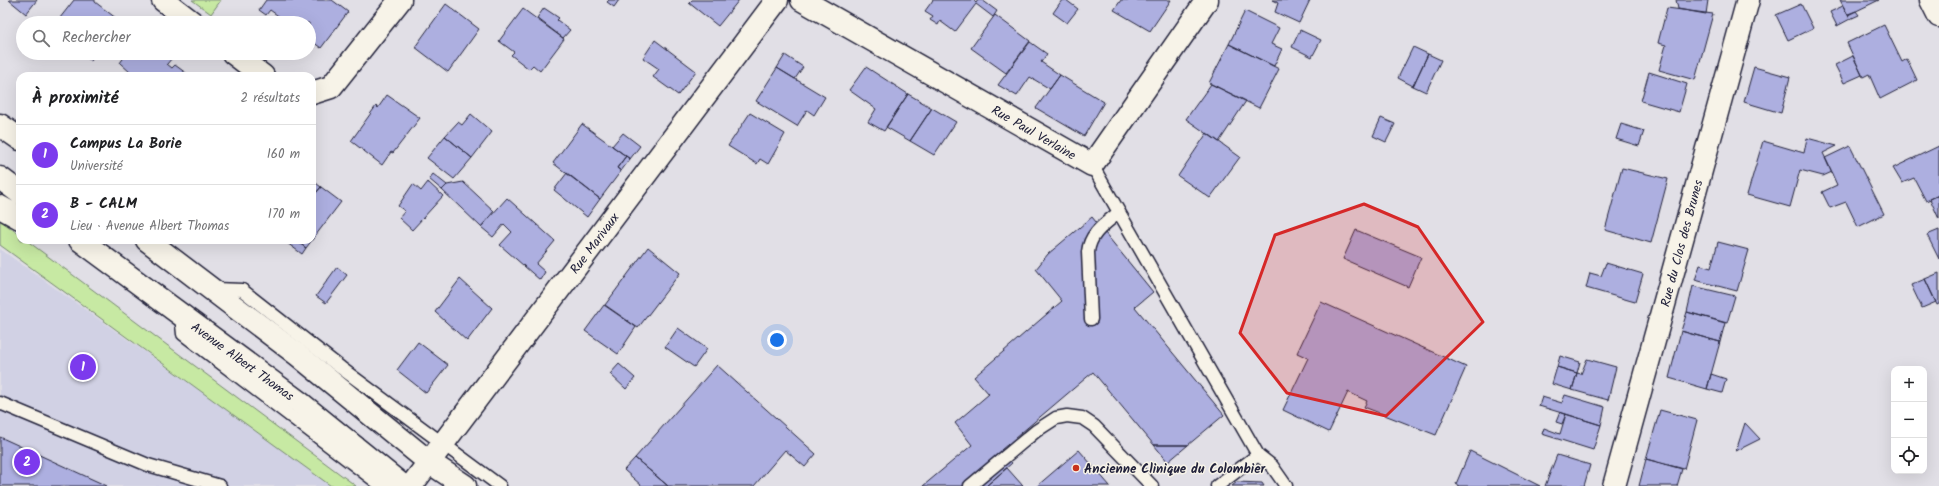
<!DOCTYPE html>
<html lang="fr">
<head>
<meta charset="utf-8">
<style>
  body { margin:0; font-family:Kalam,sans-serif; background:#f2f2f2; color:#202124 }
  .controls { position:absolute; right:12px; bottom:12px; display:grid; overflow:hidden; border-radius:8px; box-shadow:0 4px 16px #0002 }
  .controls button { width:36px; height:36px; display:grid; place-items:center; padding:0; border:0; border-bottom:1px solid #e0e0e0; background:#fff; color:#202124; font:20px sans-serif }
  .you { position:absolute; left:777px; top:340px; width:14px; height:14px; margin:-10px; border:3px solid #fff; border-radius:50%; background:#1a73e8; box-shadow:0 0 0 6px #1a73e833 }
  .badge { display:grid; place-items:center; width:26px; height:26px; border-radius:50%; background:#7c3aed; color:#fff; font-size:13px; font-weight:700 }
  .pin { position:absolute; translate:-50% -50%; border:2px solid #fff; box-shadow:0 1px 4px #0006 }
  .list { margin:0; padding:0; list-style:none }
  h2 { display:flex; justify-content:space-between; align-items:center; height:52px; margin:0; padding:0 16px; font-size:17px }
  h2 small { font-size:13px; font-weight:400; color:#757577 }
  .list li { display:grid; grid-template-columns:26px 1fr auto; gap:12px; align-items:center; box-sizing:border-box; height:60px; padding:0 16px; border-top:1px solid #e0e0e0 }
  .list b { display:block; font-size:15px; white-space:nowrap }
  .list p { margin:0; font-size:13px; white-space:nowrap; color:#757577 }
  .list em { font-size:13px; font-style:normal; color:#757577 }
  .icon { flex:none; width:22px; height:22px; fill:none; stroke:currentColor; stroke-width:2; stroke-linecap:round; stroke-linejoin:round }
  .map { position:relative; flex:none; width:1939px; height:486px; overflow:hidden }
  .search { position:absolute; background:#fff; box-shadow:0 4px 16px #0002; left:16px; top:16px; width:300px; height:44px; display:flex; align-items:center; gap:10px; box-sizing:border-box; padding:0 14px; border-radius:22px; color:#757577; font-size:15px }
  .panel { position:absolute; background:#fff; box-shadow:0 4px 16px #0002; left:16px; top:72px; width:300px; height:172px; border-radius:12px }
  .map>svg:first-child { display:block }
  .built { fill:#d1d1e4 }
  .green { fill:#c7e9a3; stroke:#74866f }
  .building { fill:#adafe0; stroke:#22223b }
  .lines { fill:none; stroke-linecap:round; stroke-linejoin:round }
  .service-casing { stroke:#22223b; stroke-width:15 }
  .minor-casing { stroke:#22223b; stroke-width:25 }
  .tertiary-casing { stroke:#22223b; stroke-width:25 }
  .service { stroke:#f7f3e8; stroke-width:12 }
  .minor { stroke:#f7f3e8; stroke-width:22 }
  .tertiary { stroke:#f7f3e8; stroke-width:22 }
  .marked { fill:#d62828; fill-opacity:0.2; stroke:#d62828; stroke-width:3; stroke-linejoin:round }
  .poi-dot { fill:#c8321e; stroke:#f7f3e8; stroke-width:1.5 }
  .labels { text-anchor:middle; stroke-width:3; stroke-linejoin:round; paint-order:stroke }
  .street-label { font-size:13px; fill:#22223b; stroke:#f7f3e8 }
  .poi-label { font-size:13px; font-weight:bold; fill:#22223b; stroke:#f7f3e8; text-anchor:start }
</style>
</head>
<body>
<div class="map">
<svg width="1939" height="486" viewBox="0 0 1939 486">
  <rect width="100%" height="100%" fill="#e1dfe6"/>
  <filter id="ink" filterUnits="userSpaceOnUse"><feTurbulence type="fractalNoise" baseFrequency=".025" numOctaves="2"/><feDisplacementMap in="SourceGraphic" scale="8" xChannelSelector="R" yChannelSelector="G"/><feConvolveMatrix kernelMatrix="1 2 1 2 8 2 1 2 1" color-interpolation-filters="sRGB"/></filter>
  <g filter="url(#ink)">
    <!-- built -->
    <path class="built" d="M0,249l334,237h-334z"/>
    <!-- green -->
    <path class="green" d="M192,0h29l-10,14z
      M0,220l20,15v5h6l330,246h-25l-331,-241z"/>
    <!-- building -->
    <path class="building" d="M9,0h28l-11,14z
      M74,0h21v2l26,20 -65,1z
      M266,0h66l16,12 -27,36 -12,-9v-16h-27l2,-3 -14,-10 -4,5 -7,-5z
      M609,0h10l-5,7 -7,-5z
      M692,0h47l-21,26 -29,-23z
      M933,0h40l3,3 2,-3h4l15,11 -4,6 -17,-13 -21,28 -15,-11 -2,4 -8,-5 3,-4 -8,-5z
      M1062,0h4l12,9 -11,14 -14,-10z
      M1121,0h50l-21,31 -36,-21z
      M1272,0h38l-11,23 -24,-11 3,-9z
      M1676,0h32l-2,14 -28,-5z
      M1840,0h39l-31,15z
      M446,4l33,25 -31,43 -33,-25z
      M1801,4l12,24 -25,12 -12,-25z
      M1843,6l7,13 -13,7 -7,-14z
      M544,8l15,10 -2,2 13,10 -7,8 -26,-20z
      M1667,8l46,6 -18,66 -36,-10 7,-25 -8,-2z
      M523,9l41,30 -24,32 -7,-6 -4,4 -18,-14 3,-3 -15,-11z
      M1245,11l34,17 -8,16 11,5 -8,17 -45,-22z
      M1856,11l3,4 -9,4 -2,-5z
      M995,15l35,26 -24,32 -35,-25z
      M1884,25l18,37 5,-3 10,21 -37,19 -11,-25 -6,3 -16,-34z
      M1300,30l21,10 -9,17 -20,-10z
      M655,40l41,31 -18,24 -25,-18 6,-8 -16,-11z
      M1030,42l17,12 -6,8 19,13 -10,14 -20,-12 -13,19 -19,-11z
      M1229,44l50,25 -20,39 -50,-25z
      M1413,47l15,7 -15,32 -15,-8z
      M81,53h16l-6,8z
      M127,53h39l6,5 -5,6 5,4 3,-3 15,11h-59v-3l-11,-10z
      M1428,54l13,6 -15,32 -13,-6z
      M785,55l18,12 -8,12 -18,-11z
      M1853,56l9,19 -18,8 -9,-18z
      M866,67l42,27 -24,37 -16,-9 8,-13 -27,-19z
      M1754,67l36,10 -9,36 -37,-11z
      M777,68l48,29 -11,18 -7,-5 -10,16 -41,-25z
      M1649,72l38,12 -8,28 -38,-11z
      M1060,75l44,27 -20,34 -48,-28z
      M1211,84l35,17 -27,41 -33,-23z
      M908,94l24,14 -22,33 -24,-14z
      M387,95l33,23 -27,35 -2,-1 -9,13 -31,-24 25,-35 2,2z
      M932,108l24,14 -22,33 -24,-14z
      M750,113l35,21 -17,30 -8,-5 -3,5 -29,-18z
      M471,114l21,18 -20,26 -27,-22 13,-14 4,3z
      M1381,118l14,6 -9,18 -13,-6z
      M582,124l44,32 -9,12 4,3 -21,28 -47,-36z
      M1621,124l23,7 -5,15 -23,-7z
      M623,133l17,13 -10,13 -18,-13z
      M1207,133l33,24 -30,41 -32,-22z
      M445,136l27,22 -18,21 -27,-21z
      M1807,138l30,8 -14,7 9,19 -9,4 -23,-6 -10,37 -43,-12 16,-54 41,12z
      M1850,146l34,68 -26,13 -12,-25 -16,6 -8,-16 15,-7 -12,-27z
      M1939,146v49l-13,6 -12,-23 -12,5 -9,-15z
      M626,156l4,3 -9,12 -4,-3z
      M1622,168l46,11 -17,64 -46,-13z
      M567,173l33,26 -13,18 -33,-27z
      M433,174l14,11 -5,5 -13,-11z
      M312,180l9,7 -5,6 -4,-2z
      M428,182l15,14 -31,34 -13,-12 6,-7 -7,-5 15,-22 8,7z
      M463,182l31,29 -13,16 -39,-37 5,-5z
      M321,187l20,15 -35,46 -11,-8h17v-49l4,2z
      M1939,195v24l-9,-20z
      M507,198l48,43 -19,23 9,8 -5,8 -40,-35 12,-13 -8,-8 -11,13 -12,-10z
      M1092,217l61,75 -18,15 89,108 -36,30h-34l-61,-73 -92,78 11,13 -26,23h-63l49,-41 -17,-22 34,-29 -15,-17 88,-76 -26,-32 12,-15z
      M1356,230l65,27 -13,30 -65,-28z
      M1939,230v29l-12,-24z
      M283,240h12l11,8 -4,6z
      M1718,242l31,8 -12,41 -42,-11 5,-15 11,3z
      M648,247l32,26 -42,55 -33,-23z
      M1606,263l37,11 -8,28 -49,-14 4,-15 11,3z
      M337,267l10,8 -21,28 -10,-7z
      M1939,273v31l-2,1 -12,-26z
      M460,279l32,29 -25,33 -32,-29z
      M1925,279l11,23 -14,6 -11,-23z
      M1693,286l42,10 -8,27 -40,-11z
      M1321,302l145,65 -30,68 -72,-28 3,-6 -19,-9 -19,40 -46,-22 25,-52 -11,-5z
      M604,305l32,22 -18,27 -33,-23z
      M1687,312l38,11 -5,19 -39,-11z
      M678,328l29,21 -13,18 -29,-20z
      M1681,331l39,11 -13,47 -38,-11z
      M418,342l30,23 -22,28 -29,-23z
      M1560,356l20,6 -3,11 -20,-6z
      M1587,359l29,8 -8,33 -36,-10 5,-17 4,1z
      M619,364l16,14 -9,11 -16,-15z
      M717,365l99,89 -11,13 -20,-17 -31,36h-86l-33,-28z
      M1557,367l20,6 -5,17 -20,-6z
      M1711,374l15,5 -4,14 -15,-4z
      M1565,395l40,12 -4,18 -62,-19 3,-9 20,6z
      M1660,410l37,10 -13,49 -38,-10z
      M1560,412l6,2 -4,10 -6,-2z
      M1566,414l35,11 -8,25 -51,-16 2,-6 16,6z
      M1745,423l15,16 -24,12z
      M0,437l107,49h-107z
      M1154,445h34l-20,17z
      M1079,450l31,36h-73z
      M1470,451l70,35h-81l-3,-2z
      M1557,455l33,10 -6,21h-39z
      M635,458l33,28h-26l-18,-16z
      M1646,459l36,10 -5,17h-38z
      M1007,468l16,18h-37z
      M1237,482l25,1 2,3h-32z"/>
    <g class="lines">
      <!-- service casing -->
      <g class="service-casing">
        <path id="service" d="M1092,165l166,290 14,11 14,20
          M215,289l27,1 99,78 159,118
          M181,315l2,19 199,152
          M1091,319l-3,-67c2,-19 17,-28 30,-39
          M0,403l148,62 72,21
          M970,486l66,-55 20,-13 11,-2 15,2 12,8 58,60
          M1217,486l41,-31"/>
      </g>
      <!-- minor casing -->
      <g class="minor-casing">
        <path id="minor" d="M163,0l30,23
          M802,0l290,165 115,-165
          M1931,0l8,16
          M233,53l30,23
          M312,93l19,-6 69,-87
          M411,486l366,-486
          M1614,486l134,-486"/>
      </g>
      <!-- tertiary casing -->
      <g class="tertiary-casing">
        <path id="tertiary" d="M0,125l20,14
          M0,178l20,15
          M0,207l20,11
          M80,240l219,162 104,84
          M147,240l151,115 131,107 36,24"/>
      </g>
      <!-- service -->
      <use href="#service" class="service"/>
      <!-- minor -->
      <use href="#minor" class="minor"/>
      <!-- tertiary -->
      <use href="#tertiary" class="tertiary"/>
    </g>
  </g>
  <!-- marked area -->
  <path class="marked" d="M1364,204l54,23 65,95 -97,94 -99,-23 -47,-60 35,-98z"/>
  <!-- markers -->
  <circle class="poi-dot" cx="1076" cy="468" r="4"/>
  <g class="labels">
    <!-- street labels -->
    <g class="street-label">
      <text transform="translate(1034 132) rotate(30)" y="5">Rue Paul Verlaine</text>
      <text transform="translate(594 243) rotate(-53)" y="5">Rue Marivaux</text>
      <text transform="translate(1681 243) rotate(-75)" y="5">Rue du Clos des Brunes</text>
      <text transform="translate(243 361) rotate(36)" y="5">Avenue Albert Thomas</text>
    </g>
    <!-- poi labels -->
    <g class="poi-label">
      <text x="1084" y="473">Ancienne Clinique du Colombier</text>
    </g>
  </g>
</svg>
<div class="controls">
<button>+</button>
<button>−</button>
<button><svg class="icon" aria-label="locate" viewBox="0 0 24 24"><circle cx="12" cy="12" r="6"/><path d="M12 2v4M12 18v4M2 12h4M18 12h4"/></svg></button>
</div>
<div class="you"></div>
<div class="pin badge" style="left:83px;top:367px">1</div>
<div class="pin badge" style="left:27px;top:462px">2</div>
<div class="search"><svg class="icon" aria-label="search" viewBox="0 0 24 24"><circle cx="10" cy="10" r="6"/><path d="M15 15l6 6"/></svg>Rechercher</div>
<section class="panel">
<h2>À proximité<small>2 résultats</small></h2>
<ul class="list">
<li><span class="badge">1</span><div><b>Campus La Borie</b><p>Université</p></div><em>160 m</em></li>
<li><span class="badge">2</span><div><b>B - CALM</b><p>Lieu · Avenue Albert Thomas</p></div><em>170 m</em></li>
</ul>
</section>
</div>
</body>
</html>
